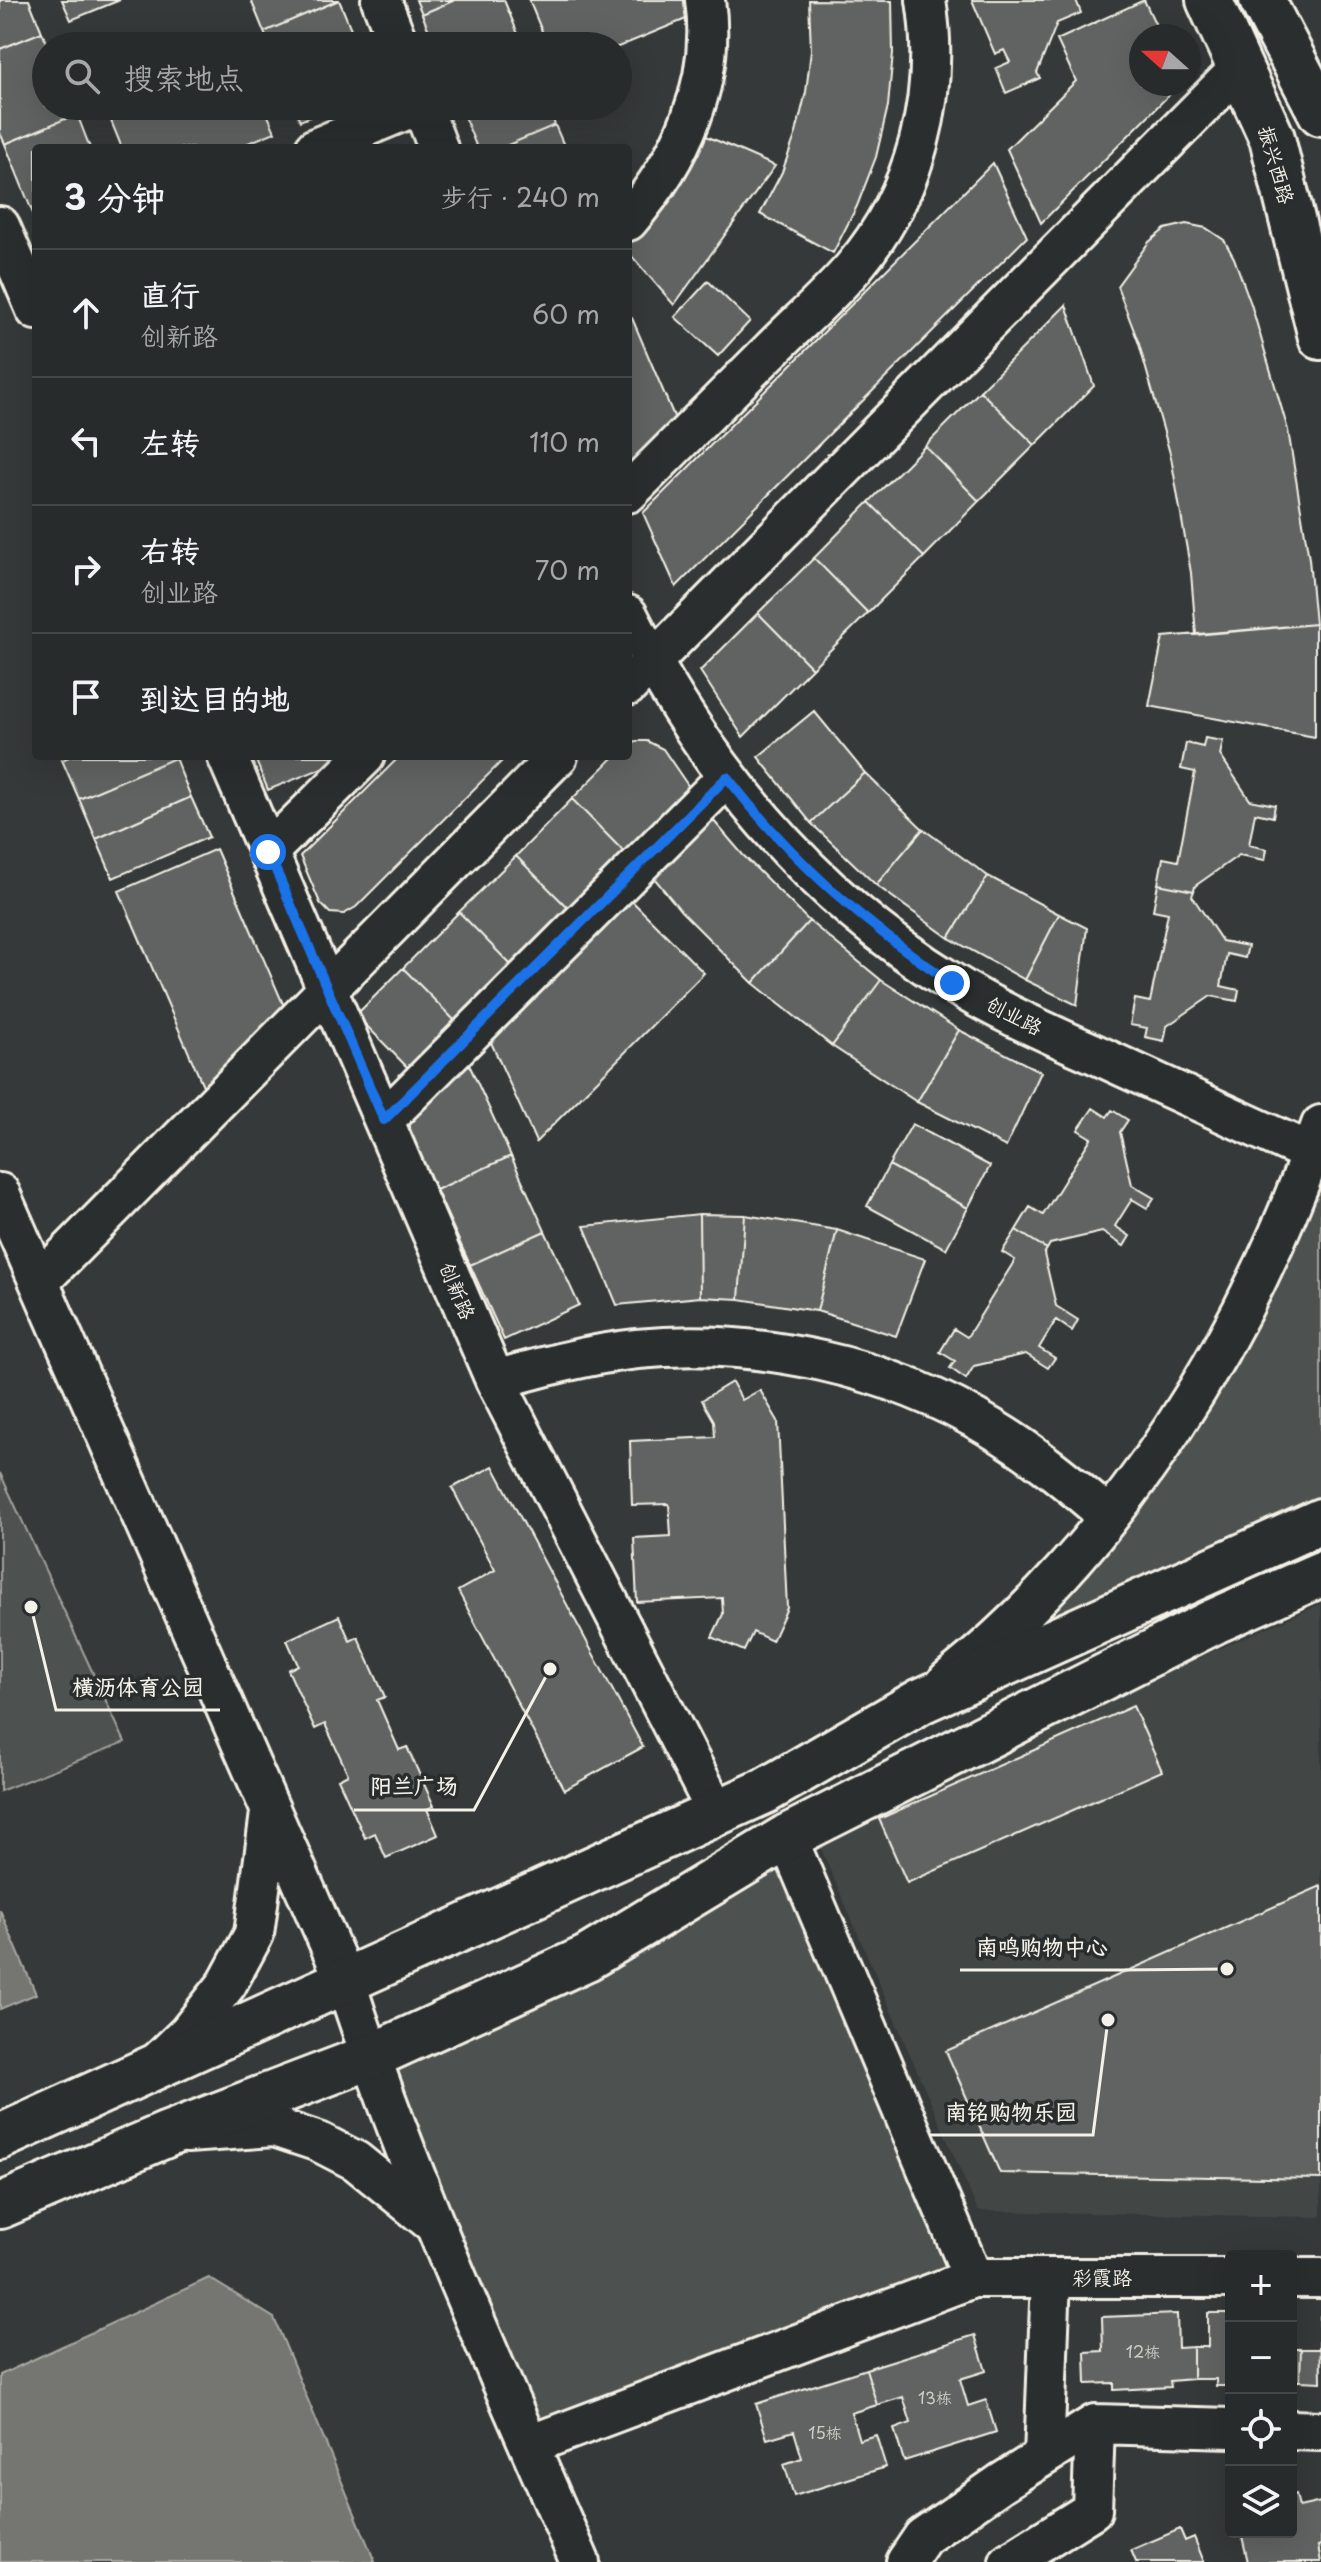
<!DOCTYPE html>
<html lang="zh">
<head>
<meta charset="utf-8">
<style>
  body { margin:0; font-family:"Playpen Sans","LXGW WenKai TC",sans-serif; background:#303333; color:#f1f3f6 }
  .controls { position:absolute; right:24px; bottom:24px; display:grid; overflow:hidden; border-radius:8px; box-shadow:0 8px 32px #0002 }
  .controls button { width:72px; height:72px; display:grid; place-items:center; padding:0; border:0; border-bottom:2px solid #444747; background:#282b2b; color:#f1f3f6; font:40px sans-serif }
  .compass { position:absolute; left:1129px; top:24px; width:72px; height:72px; border-radius:50%; background:#282b2b; box-shadow:0 8px 32px #0002; rotate:291deg }
  .stop { position:absolute; width:24px; height:24px; margin:-18px; border:6px solid #1a73e8; border-radius:50%; background:#fff }
  .stop.end { background:#1a73e8; border-color:#fff; box-shadow:0 2px 8px #0008 }
  .list { margin:0; padding:0; list-style:none }
  h2 { display:flex; justify-content:space-between; align-items:center; height:104px; margin:0; padding:0 32px; font-size:34px }
  h2 small { font-size:26px; font-weight:400; color:#a5a7a9 }
  .list li { display:grid; grid-template-columns:52px 1fr auto; gap:24px; align-items:center; box-sizing:border-box; height:128px; padding:0 32px; border-top:2px solid #444747 }
  .list b { display:block; font-size:30px; white-space:nowrap }
  .list p { margin:0; font-size:26px; white-space:nowrap; color:#a5a7a9 }
  .list em { font-size:26px; font-style:normal; color:#a5a7a9 }
  .icon { flex:none; width:44px; height:44px; fill:none; stroke:currentColor; stroke-width:2; stroke-linecap:round; stroke-linejoin:round }
  .map { position:relative; flex:none; width:1321px; height:2562px; overflow:hidden }
  .search { position:absolute; background:#282b2b; box-shadow:0 8px 32px #0002; left:32px; top:32px; width:600px; height:88px; display:flex; align-items:center; gap:20px; box-sizing:border-box; padding:0 28px; border-radius:44px; color:#a5a7a9; font-size:30px }
  .panel { position:absolute; background:#282b2b; box-shadow:0 8px 32px #0002; left:32px; top:144px; width:600px; height:616px; border-radius:8px }
  .map>svg:first-child { display:block }
  .built { fill:#434645 }
  .green { fill:#4e514f; stroke:#a1a19c; stroke-width:2 }
  .water { fill:#757572; stroke:#a8a7a1; stroke-width:2 }
  .building { fill:#616362; stroke:#f4f1e8; stroke-width:2 }
  .lines { fill:none; stroke-linecap:round; stroke-linejoin:round }
  .minor-casing { stroke:#f4f1e8; stroke-width:44 }
  .major-casing { stroke:#f4f1e8; stroke-width:50 }
  .minor { stroke:#2a2d2e; stroke-width:38 }
  .major { stroke:#2a2d2e; stroke-width:44 }
  .route { stroke:#1a73e8; stroke-width:10 }
  .labels { text-anchor:middle; stroke-width:7; stroke-linejoin:round; paint-order:stroke }
  .number-label { font-size:16px; fill:#cfcec6 }
  .street-label { font-size:20px; fill:#f4f1e8; stroke:#2a2d2e }
  .leader { fill:none; stroke:#f4f1e8; stroke-width:3 }
  .callout-dot { fill:#f4f1e8; stroke:#2a2d2e; stroke-width:3 }
  .callout-label { font-size:22px; text-anchor:middle; font-weight:bold; fill:#f4f1e8; stroke:#2a2d2e; stroke-width:7; stroke-linejoin:round; paint-order:stroke }
</style>
</head>
<body>
<div class="map">
<svg width="1321" height="2562" viewBox="0 0 1321 2562">
  <rect width="100%" height="100%" fill="#363939"/>
  <filter id="ink" filterUnits="userSpaceOnUse"><feTurbulence type="fractalNoise" baseFrequency=".0125" numOctaves="2"/><feDisplacementMap in="SourceGraphic" scale="16" xChannelSelector="R" yChannelSelector="G"/><feConvolveMatrix kernelMatrix="1 2 1 2 8 2 1 2 1" color-interpolation-filters="sRGB"/></filter>
  <g filter="url(#ink)">
    <!-- built -->
    <path class="built" d="M1321,1604v613l-343,-6 -166,-383z"/>
    <!-- green -->
    <path class="green" d="M1321,1124v387l-400,190 188,-184z
      M0,1473l125,269 -125,49z
      M787,1837l186,441 -444,167 -159,-388z"/>
    <!-- water -->
    <path class="water" d="M0,1910l36,84 -36,15z
      M209,2278l65,40 101,244h-375v-187z"/>
    <!-- building -->
    <path class="building" d="M0,0h29l13,32 -42,17z
      M62,0h58l-49,20z
      M251,0h88l-75,32z
      M339,0l19,46h-88l-6,-14z
      M416,0h39l-33,14z
      M455,0h49l19,46h-88l-13,-32z
      M529,0h155l2,19 -68,28 -70,-1z
      M809,0l83,1 1,52 -5,53 -12,51 -19,49 -24,47 -73,-39 22,-42 14,-39 10,-41 5,-42z
      M972,0h104l5,13 -24,10 -20,50 3,5 -34,15 -10,-25 14,-6 -6,-12 -9,4z
      M1144,0l17,36h-20v48h39l-139,139 -34,-74 69,-68 -19,-41z
      M42,32l6,14h-2v60h27l4,8 -72,30 -5,-11v-84z
      M118,106h146l11,26 -39,16h-114l-15,-37z
      M294,106h42l-36,15z
      M460,106h88l7,19 -54,23h-24z
      M77,114l13,34h-54v73l-31,-77z
      M555,125l10,23h-64z
      M704,135l71,31 -101,139 -46,-53v-12z
      M993,163l34,74 -351,350 -33,-74z
      M1186,224l20,4 18,12 10,18 17,46 37,126 21,129 6,65 -119,11 -5,-62 -20,-116 -32,-113 -22,-58 32,-44 16,-13z
      M708,281l42,40 -32,35 -43,-39z
      M1066,305l28,81 -59,59 -55,-54z
      M632,318l47,110 -51,43v-151z
      M980,391l55,54 -56,56 -54,-55z
      M925,446l54,55 -55,56 -55,-55z
      M869,502l55,55 -56,56 -54,-55z
      M814,558l54,55 -56,55 -54,-55z
      M758,613l54,55 -69,69 -43,-66z
      M1315,624v113l-166,-31 14,-69z
      M814,711l51,62 -54,50 -53,-66z
      M1205,738l18,3 -3,14 30,45 25,5 -2,12 -18,-4 -6,32 18,4 -2,11 -26,-5 -44,31 -1,5 -36,-7 5,-26 15,3 17,-89 -14,-3 5,-26 17,4z
      M637,741h10l16,8 28,41 -65,64 -54,-55 43,-43h13v-13z
      M71,756h103l1,2 -96,41 -17,-39z
      M254,756h84l2,5 -72,29z
      M400,756h107l-151,151 -12,7 -14,-1 -10,-10 -20,-47z
      M175,758l16,39 -95,42 -17,-40z
      M865,773l58,56 -47,56 -65,-62z
      M191,797l18,40 -96,41 -17,-39z
      M572,799l54,55 -56,56 -54,-54z
      M713,820l30,35 66,66 -56,62 -72,-72 -31,-38z
      M923,829l65,47 -39,62 -73,-53z
      M216,849l68,157 -77,89 -88,-204z
      M516,856l54,54 -57,57 -54,-55z
      M988,876l71,38 -34,66 -76,-42z
      M1158,884l36,7 -2,5 30,45 26,5 -3,12 -18,-4 -6,32 18,4 -2,11 -26,-5 -44,30 -3,15 -19,-4 2,-9 -17,-3 5,-26 15,3 18,-89 -15,-3z
      M629,898l75,75 -168,169 -47,-104z
      M459,912l54,55 -56,56 -54,-55z
      M1059,914l28,14 -10,77 -52,-25z
      M809,921l72,59 -49,66 -79,-63z
      M403,968l54,55 -47,47 -54,-55z
      M881,980l78,50 -42,72 -85,-56z
      M959,1030l82,42 -35,75 -89,-45z
      M467,1060l44,96 -75,34 -31,-68z
      M1093,1108l14,9 5,-7 16,10 -8,12 12,53 22,13 -7,10 -15,-9 -17,27 15,10 -6,10 -22,-14 -52,12 -3,5 -31,-19 14,-23 13,8 48,-77 -13,-8z
      M912,1124l78,42 -22,42 -79,-43z
      M511,1156l34,75 -75,34 -34,-75z
      M889,1165l79,43 -22,41 -79,-43z
      M699,1214l46,1 -6,84 -39,-2z
      M699,1214l1,83 -83,8 -33,-79z
      M745,1215l92,15 -20,81 -78,-12z
      M837,1230l88,29 -29,77 -79,-25z
      M1016,1230l31,19 -3,5 12,52 22,14 -6,11 -16,-11 -17,28 16,10 -7,10 -22,-14 -52,12 -8,13 -16,-11 5,-7 -15,-9 14,-23 13,8 48,-77 -13,-8z
      M545,1231l34,74 -75,35 -34,-75z
      M732,1382l10,18 18,-10 18,31 9,187 -15,33 -19,-9 -9,19 -32,-14 11,-23 -1,-16 -85,4 -3,-64 37,-2 -2,-32 -37,1 -2,-64 85,-4 -1,-16 -12,-21z
      M493,1466l150,281 -79,43 -106,-199 37,-21 -43,-82z
      M339,1616l11,25 8,-4 27,60 -8,3 22,50 8,-3 27,59 -7,3 11,26 -52,23 -11,-25 -10,5 -27,-59 10,-5 -23,-50 -10,5 -27,-59 10,-5 -11,-25z
      M1133,1706l29,65 -255,112 -28,-64z
      M1321,1886v293l-321,-6 -54,-122z
      M1208,2313h23v73h-15v-7h-23v-32h15z
      M1177,2314l1,34 15,-1v32l-23,2 1,6 -57,3v-7l-28,1 -1,-32 18,-1 -1,-34z
      M1320,2315l1,67 -21,-1 1,-32h18z
      M975,2335l11,36 -26,8 8,27 18,-6 10,32 -92,29 -10,-32 17,-6 -8,-26 -26,8 -11,-36z
      M1291,2349h10l-1,32h-9z
      M866,2369l11,36 -26,8 8,27 17,-5 10,32 -92,29 -10,-32 18,-6 -8,-27 -27,8 -11,-35z
      M1296,2494l3,13 22,-5v43l-3,1 3,16h-73l-7,-30h50v-36z
      M1180,2529l5,12 9,-4 10,25h-68l-5,-12z"/>
    <g class="lines">
      <!-- minor casing -->
      <g class="minor-casing">
        <path id="minor" d="M381,0l18,46
          M422,106l16,42
          M315,148l101,-42
          M628,221c53,-61 89,-139 77,-221
          M0,226l36,84
          M628,493c48,-48 95,-95 143,-143 27,-27 57,-53 82,-82 63,-74 88,-173 73,-268
          M628,615c74,149 181,279 323,367 49,31 104,54 157,78 68,31 136,62 203,93
          M628,686l612,-618
          M227,756l268,624 222,433
          M268,852l97,-96
          M384,1120l343,-343
          M0,1193l345,787c64,199 152,391 235,582
          M39,1282l519,-526
          M495,1380c47,-13 94,-26 142,-31 120,-12 253,17 356,80 42,25 79,56 116,88
          M948,1680c174,-139 301,-346 373,-555
          M787,1837l186,441
          M159,2061l29,-28 39,-49 27,-50 16,-121
          M187,2133l87,-6 45,15 37,19 79,64
          M1291,2278h30
          M1291,2430l30,1
          M529,2445l444,-167h258
          M1044,2456l7,-178
          M906,2562l17,-25 78,-54 94,-59 136,4
          M1009,2562l83,-52 3,-86"/>
      </g>
      <!-- major casing -->
      <g class="major-casing">
        <path id="major" d="M1209,0l63,138 49,199
          M1262,0l59,113
          M0,2137l765,-346 156,-90 400,-180
          M0,2206l168,-72 202,-77 217,-99 200,-121 428,-216 106,-47"/>
      </g>
      <!-- minor -->
      <use href="#minor" class="minor"/>
      <!-- major -->
      <use href="#major" class="major"/>
    </g>
  </g>
  <g class="lines" filter="url(#ink)">
    <!-- route -->
    <path class="route" d="M268,852l116,268 343,-343c64,83 138,148 225,206"/>
  </g>
  <g class="labels">
    <!-- number labels -->
    <g class="number-label">
      <text x="1143" y="2358">12栋</text>
      <text x="935" y="2404">13栋</text>
      <text x="825" y="2439">15栋</text>
    </g>
    <!-- street labels -->
    <g class="street-label">
      <text transform="translate(1276 165) rotate(74)" y="7">振兴西路</text>
      <text transform="translate(1014 1016) rotate(27)" y="7">创业路</text>
      <text transform="translate(457 1291) rotate(67)" y="7">创新路</text>
      <text x="1102" y="2285">彩霞路</text>
    </g>
  </g>
  <!-- callouts -->
  <path class="leader" d="M31 1607L56 1710H220M550 1669L474 1810H354M1227 1969L1124 1970H960M1108 2020L1093 2135H929"/>
  <g class="callout-dot">
    <circle cx="31" cy="1607" r="8"/>
    <circle cx="550" cy="1669" r="8"/>
    <circle cx="1227" cy="1969" r="8"/>
    <circle cx="1108" cy="2020" r="8"/>
  </g>
  <g class="callout-label">
    <text x="138" y="1695">横沥体育公园</text>
    <text x="414" y="1794">阳兰广场</text>
    <text x="1042" y="1955">南鸣购物中心</text>
    <text x="1011" y="2120">南铭购物乐园</text>
  </g>
</svg>
<div class="controls">
<button>+</button>
<button>−</button>
<button><svg class="icon" aria-label="locate" viewBox="0 0 24 24"><circle cx="12" cy="12" r="6"/><path d="M12 2v4M12 18v4M2 12h4M18 12h4"/></svg></button>
<button><svg class="icon" aria-label="layers" viewBox="0 0 24 24"><path d="M12 4l9 5-9 5-9-5zM3 14l9 5 9-5"/></svg></button>
</div>
<svg class="compass" viewBox="-18 -18 36 36"><path d="M0-13l5 13h-10z" fill="#e53935"/><path d="M0 13l5-13h-10z" fill="#a5a7a9"/></svg>
<div class="stop" style="left:268px;top:852px"></div>
<div class="stop end" style="left:952px;top:983px"></div>
<div class="search"><svg class="icon" aria-label="search" viewBox="0 0 24 24"><circle cx="10" cy="10" r="6"/><path d="M15 15l6 6"/></svg>搜索地点</div>
<section class="panel">
<h2>3 分钟<small>步行 · 240 m</small></h2>
<ul class="list">
<li><svg class="icon" aria-label="ahead" viewBox="0 0 24 24"><path d="M12 20V5M6 11l6-6 6 6"/></svg><div><b>直行</b><p>创新路</p></div><em>60 m</em></li>
<li><svg class="icon" aria-label="left" viewBox="0 0 24 24"><path d="M17 20v-9H6M10 6l-5 5 5 5"/></svg><div><b>左转</b></div><em>110 m</em></li>
<li><svg class="icon" aria-label="right" viewBox="0 0 24 24"><path d="M7 20v-9h11M14 6l5 5-5 5"/></svg><div><b>右转</b><p>创业路</p></div><em>70 m</em></li>
<li><svg class="icon" aria-label="arrive" viewBox="0 0 24 24"><path d="M6 21V4h12l-3 4 3 4H6"/></svg><div><b>到达目的地</b></div></li>
</ul>
</section>
</div>
</body>
</html>
